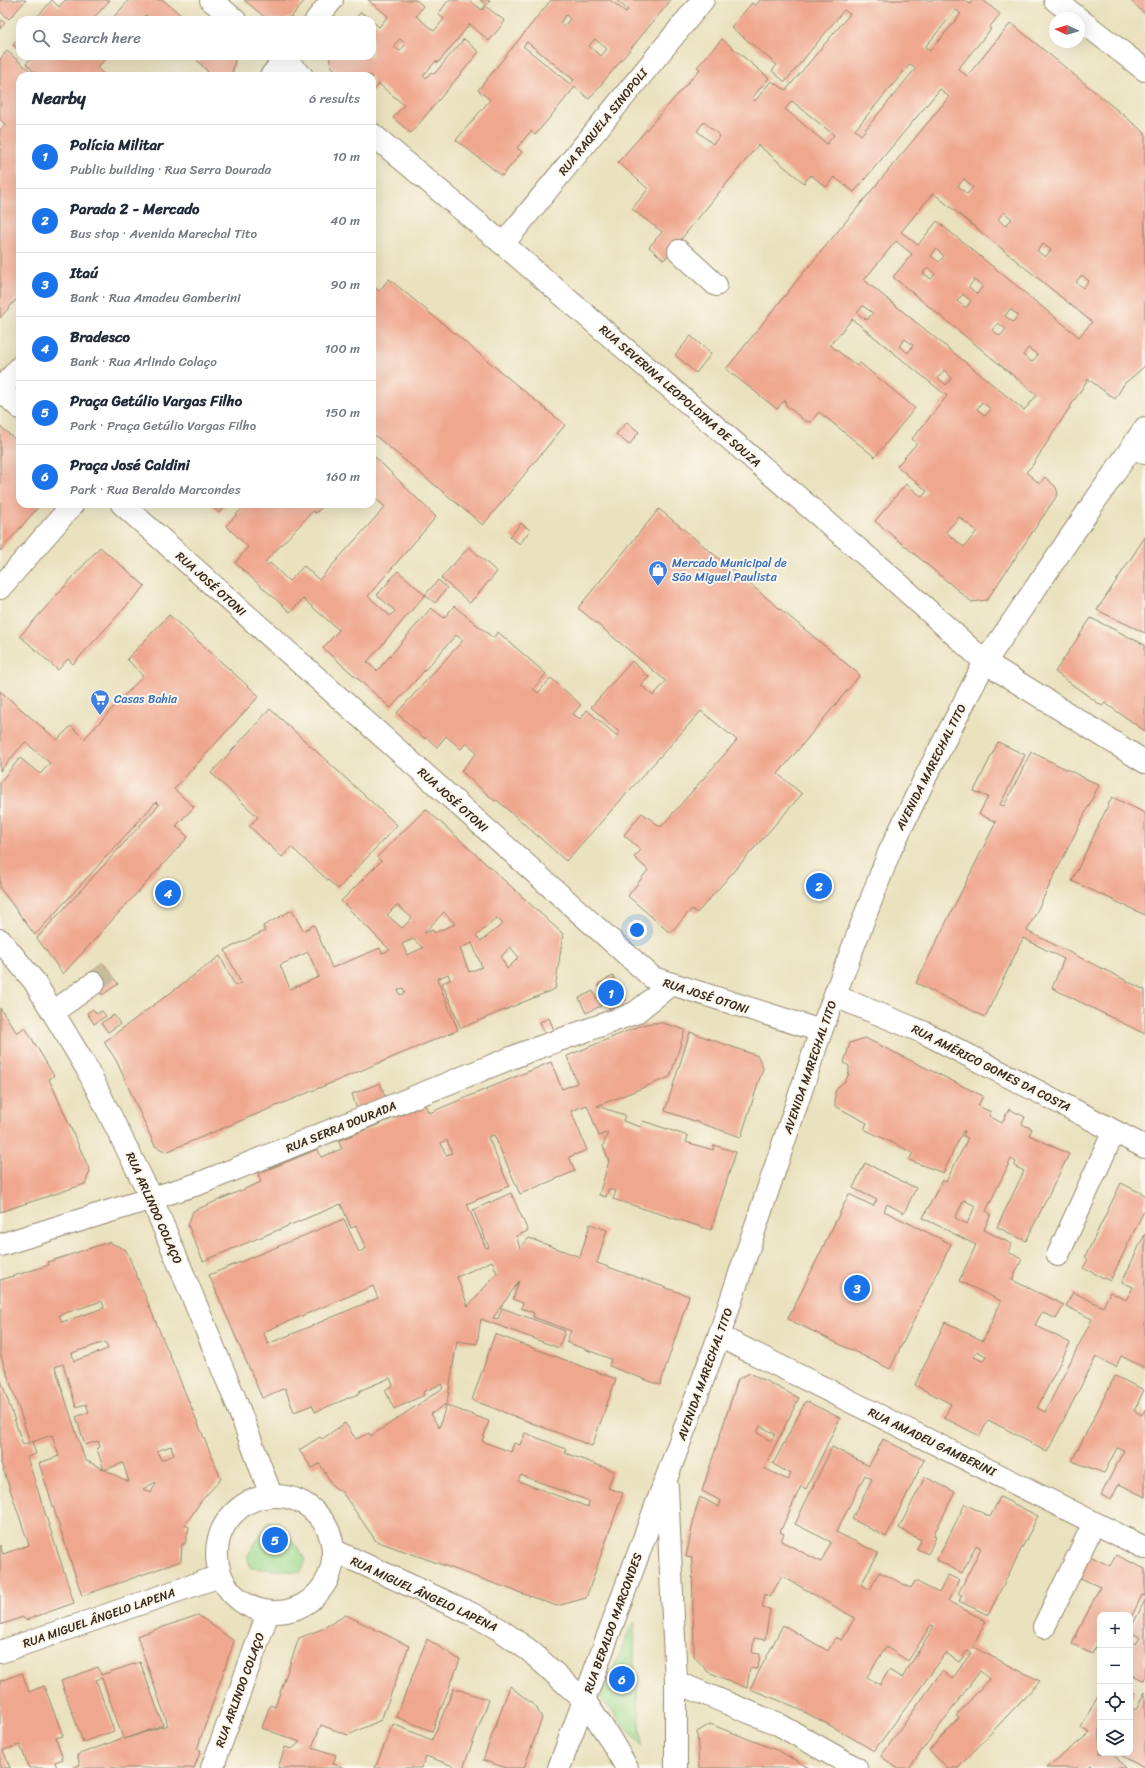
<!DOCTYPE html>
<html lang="en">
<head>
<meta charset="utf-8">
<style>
  body { margin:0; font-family:Sriracha,sans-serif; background:#f2f2f3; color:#1f2937 }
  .controls { position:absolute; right:12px; bottom:12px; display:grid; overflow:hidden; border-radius:8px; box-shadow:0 4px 16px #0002 }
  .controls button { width:36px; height:36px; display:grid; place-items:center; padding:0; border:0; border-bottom:1px solid #e0e1e3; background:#fff; color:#1f2937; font:20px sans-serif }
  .compass { position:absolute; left:1049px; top:12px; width:36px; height:36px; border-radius:50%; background:#fff; box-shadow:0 4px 16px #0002; rotate:274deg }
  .you { position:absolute; left:637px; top:930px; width:14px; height:14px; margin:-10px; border:3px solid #fff; border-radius:50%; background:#1a73e8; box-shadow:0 0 0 6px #1a73e833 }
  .badge { display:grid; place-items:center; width:26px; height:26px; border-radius:50%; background:#1a73e8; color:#fff; font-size:13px; font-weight:700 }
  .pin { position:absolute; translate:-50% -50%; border:2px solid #fff; box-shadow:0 1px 4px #0006 }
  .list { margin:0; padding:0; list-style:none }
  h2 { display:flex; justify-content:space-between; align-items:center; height:52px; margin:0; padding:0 16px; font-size:17px }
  h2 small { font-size:13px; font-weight:400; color:#747a83 }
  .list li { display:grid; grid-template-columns:26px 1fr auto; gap:12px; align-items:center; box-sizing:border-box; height:64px; padding:0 16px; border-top:1px solid #e0e1e3 }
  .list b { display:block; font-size:15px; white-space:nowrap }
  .list p { margin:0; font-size:13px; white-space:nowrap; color:#747a83 }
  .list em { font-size:13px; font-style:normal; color:#747a83 }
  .icon { flex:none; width:22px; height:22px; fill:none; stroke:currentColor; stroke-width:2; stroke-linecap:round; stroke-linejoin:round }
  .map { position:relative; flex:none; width:1145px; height:1768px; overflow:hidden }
  .search { position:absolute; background:#fff; box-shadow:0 4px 16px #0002; left:16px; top:16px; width:360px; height:44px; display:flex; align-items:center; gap:10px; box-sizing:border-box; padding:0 14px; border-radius:12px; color:#747a83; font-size:15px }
  .panel { position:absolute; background:#fff; box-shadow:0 4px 16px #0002; left:16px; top:72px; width:360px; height:436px; border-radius:12px }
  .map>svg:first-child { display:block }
  .green { fill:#9eda8e; stroke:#6c8256 }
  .building { fill:#f0a78f; fill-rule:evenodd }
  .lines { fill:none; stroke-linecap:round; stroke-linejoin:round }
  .minor-tunnel { stroke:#c7bc9e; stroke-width:22; stroke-dasharray:22 11; stroke-linecap:butt }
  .minor-casing { stroke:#92866e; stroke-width:24 }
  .major-casing { stroke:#92866e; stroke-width:24 }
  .minor { stroke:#fff; stroke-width:22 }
  .major { stroke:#fff; stroke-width:22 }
  .labels { text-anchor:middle; stroke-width:4; stroke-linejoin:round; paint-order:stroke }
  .street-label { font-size:12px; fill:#3b2a1e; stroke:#fbf7ec }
  .shop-label { font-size:12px; fill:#366cbe; stroke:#fbf7ec; text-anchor:start }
</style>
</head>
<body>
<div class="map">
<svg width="1145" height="1768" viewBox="0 0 1145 1768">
  <rect width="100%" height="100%" fill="#fbf7ec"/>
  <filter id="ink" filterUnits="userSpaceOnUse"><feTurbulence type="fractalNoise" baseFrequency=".025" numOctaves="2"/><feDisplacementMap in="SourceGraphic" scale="8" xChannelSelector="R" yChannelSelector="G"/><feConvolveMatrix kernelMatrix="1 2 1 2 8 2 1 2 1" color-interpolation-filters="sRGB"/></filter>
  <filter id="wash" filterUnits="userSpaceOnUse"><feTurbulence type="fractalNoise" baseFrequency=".012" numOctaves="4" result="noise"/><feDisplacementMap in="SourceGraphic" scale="16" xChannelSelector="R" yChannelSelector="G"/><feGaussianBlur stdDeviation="0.9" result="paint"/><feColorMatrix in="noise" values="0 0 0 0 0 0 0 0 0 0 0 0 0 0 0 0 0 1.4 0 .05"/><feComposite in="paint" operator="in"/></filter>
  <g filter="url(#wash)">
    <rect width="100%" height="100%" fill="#eae1be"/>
    <!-- green -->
    <path class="green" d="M268,1522l11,1 27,36 -5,13 -50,-4 -4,-11z
      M633,1622l2,1 -1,35 8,88 -41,-48z"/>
    <g id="blocks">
      <!-- building -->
      <path class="building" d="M0,0h26l-17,19 -9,-8z
        M52,0l7,7 6,-7h45l-18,20h-49l-5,-4z
        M129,0h34l24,20h-35l-7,-5 -5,5h-29z
        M244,0h61l-13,16 -9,4 -16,-1z
        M368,0h48l7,6 -7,10 18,15 10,-12 -6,-5 11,-14h20l13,10 3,-4 20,15 -16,20 -19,-17 -32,39 -2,-2 -13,15 3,2 5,-6 3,2 30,-35 15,13 -68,81 -18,-15 11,-13 -25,-21 -7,9v-17h-29l-12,-10 -2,-10h43v-35l7,6 9,-11zM400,39l6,5 -6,7 -7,-5z
        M480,0h10l-4,5z
        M551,0h59l16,12 2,-2 -12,-10h55l-82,99 -14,-12 -39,47 -1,1 -4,-4 -14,17 5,4 -20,24 -46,-36 34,-40 -12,-10zM566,15l4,4 -6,7 -4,-3zM595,39l12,10 -6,7 -12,-10zM527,42l47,38 -4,4 -47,-38z
        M760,0h205l5,4 3,-4h10l17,14 -11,14 2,1 -33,40 9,7 44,-53 134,110v233l-21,18 -9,15 -27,-20 -56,87 -6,6 14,12 5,-7 11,10 2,7 -71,106 -15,2 -97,-81 31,-37 16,13 5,-6 -30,-25 20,-23 -5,-4 35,-43 -95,-77 -22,26 27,21 3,-3 55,45 -40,49 -56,-45 -8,10 -6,-1 -19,-16 -1,-5 -8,9 -51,-40 74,-92 149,-180 -9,-8 -86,103 -20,-15 -8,10 -15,-12 -7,8 -46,-38 -94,115 -15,-13 13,-15 -30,-23 16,-20 -30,-27 82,-93 -3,-2 25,-28 47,39 -17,20 3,3 16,-20 15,9 64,-76 -6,-4 -59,72 -13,-11 5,-6 -46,-38 21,-24 3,3zM956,10l5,4 -31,37 -5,-4zM910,64l6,4 -55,67 -6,-5zM792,101l42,34 -7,9 -42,-35zM704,122l16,14 -7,8 -16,-13zM964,179l9,8 -6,7 -9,-8zM933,193l159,129 -13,15 -142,-116 -19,24 -17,-13zM1004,212l8,7 -7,7 -7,-7zM896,241l16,13 -19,23 144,118 -13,15 -160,-130zM1043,244l8,6 -6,7 -8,-6zM936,249l8,7 -5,6 -8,-6zM928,267l7,7 -4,5 -8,-6zM1082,275l7,6 -6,7 -7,-6zM974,280l9,6 -6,8 -8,-7zM963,294l8,7 -5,7 -9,-7zM863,306l10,7 -6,7 -10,-7zM1010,309l8,6 -5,7 -8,-6zM998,323l8,6 -6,7 -8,-6zM905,339l8,6 -5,8 -9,-7zM1028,348l10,7 -6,7 -9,-7zM944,370l8,8 -6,7 -8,-7zM982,402l9,7 -6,7 -8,-7zM959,517l18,14 -13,16 -18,-15z
        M1130,0h15v14z
        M361,12l10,8h-17z
        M0,19l5,4 -5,6z
        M20,37v14l-7,-6z
        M7,51l29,25h-16v219l-20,23v-188l5,-6 -5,-4v-61z
        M26,56h82l-11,12 9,8h-67l-13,-12 4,-5z
        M197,56h33l5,5 -3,13 -1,2h-26l3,-4 -13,-14z
        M389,279l176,146 -82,100 -111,-92v-145l1,-2 6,5z
        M691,336l20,18 -15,19 -21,-18z
        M627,422l12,10 -10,13 -13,-11z
        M0,426l20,18v60h21l-41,47z
        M372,454l64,63 -68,79 22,20 5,-5 -18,-16 21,-24 27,24 13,-15 9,8 -12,15 -10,-8 -58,67 10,9 54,-63 13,10 10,-12 39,32 5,-6 48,42 -13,15 5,4 13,-15 30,27 -8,9 7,5 7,-9 30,26 2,-4 -28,-25 41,-46 17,16 -8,8 12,11 13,-15 -88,-73 81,-99 201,166 -82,99 24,20 -105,119 -5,-4 -22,24 -42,-37 20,-26 -14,-13 7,-7 -17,-15 18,-22 19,14 76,-87 -36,-29 -135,150 -69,-61 -2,1 -34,-30 16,-19 -11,-9 -5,6 -15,-13 -9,11 -11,-10 -1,2 -28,-26 66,-73 -7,-5 -65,73 -68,-60 16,-18 -36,-31 -13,13 -55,-49 13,-16 -22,-21 20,-22h79l-9,9 -3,-2 -48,51 3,3 2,-2 19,18 15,-15 15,14 66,-73 -13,-12z
        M210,504h17l-8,9z
        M521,523l9,7 -10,14 -10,-7z
        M1145,537v96l-48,-23z
        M100,547l45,39 -72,78 -5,-5 -10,11 -38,-34z
        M469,547l28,25 -27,31 -29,-25z
        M169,615l90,81 -85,93 20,18 -18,19 12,11 -125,137 -26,-36 122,-133 -3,-3 -121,133 -35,-47v-106l20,-24 20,16 10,-11 -25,-21 -25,29v-80l57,49 14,-14 13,13 59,-63 -16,-17z
        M1091,618l54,27v86l-40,-28 -3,3 -47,-34z
        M270,709l127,116 -59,64 -47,-42 -9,10 -33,-31 9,-9 -47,-44z
        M998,742l27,13 -25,50 4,1 27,-54 68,33 -72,146 118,59v44l-93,-46 12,-29 -41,-21 -38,79 -69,-34 80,-161 -17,-8 9,-17 -14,-6z
        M1112,797l33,16v102l-73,-34z
        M426,809l137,125 -8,55 -94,39 -19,-45 8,-3 -2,-6 -11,5 21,51 -292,122 -11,-6 -39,-86 -12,-18 116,-86 15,30 6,-3 -16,-33 40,-19 -2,-5 29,-16 11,21 11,-6 18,43 48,-20 2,5 8,-3 -49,-49 40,-40 -4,-4zM397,905l15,13 -10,10 -15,-13zM444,912l11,12 -21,9 -1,-3 -9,3zM497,918l6,6 -22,17 -5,-5zM413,939l10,9 -16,7 -5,-11zM472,943l10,24 -13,5 -9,-24zM510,947l8,9 -1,3 -10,10 -6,-12zM308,952l11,25 -29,12 -10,-24zM403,988l2,5 -5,2 -2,-5z
        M103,963l15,21 -16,11 -14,-21z
        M613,976l13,24 -17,9 -11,-25z
        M593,991l8,15 -15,7 -7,-15z
        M0,1008l17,25 8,-6 29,49 -5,3 41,92 -5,13 -85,28z
        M93,1009l3,5 6,-3 4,5 -12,8 -7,-11z
        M114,1015l6,9 -12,8 -7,-9z
        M549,1018l5,12 -9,4 -5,-12z
        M653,1023h10l22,7 -15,47 -73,29 28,9 -2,6 18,6 2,-6 45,15 -2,6 27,8 1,-5 22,7 -25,78 -98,-31 3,-8 -8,-2 -2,8 -7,-2 10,-34 -6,-15 5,-14 -9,4 -12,-31 -16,6 16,39 -18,7 6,14 -55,23 -26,-59 -6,2 21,49 -42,18 19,44 3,-1 -16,-37 38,-17 17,38 -12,5 4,12 9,-10 51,19 10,-33 17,6 -10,33 92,33 -29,89 -51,-19 2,-7 -45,-17 5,-11 -38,-14 1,-4 -13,-5 2,-5 -10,-4 6,-18 -26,37 5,1 4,-11 63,23 -6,17 -78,-29 -4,25 -20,-3 -10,62 -16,11 8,14 7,-23 43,16 -7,20 29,11 3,-9 6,2 5,-12 41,16 -1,4 49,18 -6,17 15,5 -37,105 -29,8 -181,-65 -34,-49 -9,-6 -13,-22 -8,4 -13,-18 21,-13 2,2 23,-16 11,16 13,-6 2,3 72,-48 -2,-4 -18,8 1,3 -30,14 -9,-19 8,-5 -3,-7 -31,13 1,2 -45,19 -3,-7 -18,7 -9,-24 -23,10 -53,-123 135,-56 15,33 7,-3 -10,-23 -5,2 -10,-24 -138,57 -15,-36 5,-14 68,-29 -3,-8 60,-25 3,8 21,-8 -4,-8 87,-36 4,8 122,-51 11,27 15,-6 -10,-27 75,-31zM447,1140l5,13 -6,2 -5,-12zM492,1261l5,12 -29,33 -11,-29zM373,1286l5,12 -110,46 -5,-12zM521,1475l68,26 -1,6 -70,-26z
        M690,1032l68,24 5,12 -22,69 -76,-26z
        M865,1038l118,58 -5,10 13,6 -2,4 13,7 7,-14 16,8 -3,7 10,5 -3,6 40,19 -43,87 -29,-14 27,-56 -10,-5 2,-4 -5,-3 -25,52 5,3 -7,16 28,14 -4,8 14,7 -10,21 52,25 -8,14 -14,-7 -7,13 35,18 -33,65 8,4 47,-93 -26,-13 7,-14 30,15 7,-15 16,8 7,-13 -11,-5 23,-48v134l-24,-12 -5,11 -20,-10 -49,95 -17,-9 1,-1 -43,-22 -8,16 -36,-18 7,-14 -36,-19 30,-63 38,19 18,-40 -42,-20 17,-36 -53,-27 19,-38 4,2 22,-44 -5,-2 2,-5h-2l-20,42 -34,-13 4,-7 -49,-24 3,-6 -32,-17v-14l3,-5 8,-7 3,-7v-7l-5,-3 6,-20zM964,1200l11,6 -8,18 -12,-6zM977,1351l9,5 -3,5 -9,-4z
        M380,1083l5,14 -28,12 -5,-15z
        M865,1163l51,25 -12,25 -17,-9 -3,7 67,33 -61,125 -102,-50 61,-125 24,12 4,-6 -24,-12z
        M1121,1183l24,12v14l-35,72 -27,-13 5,-9 -3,-2z
        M109,1242l17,8 95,229 -20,22 -16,24 4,2 -4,17h-3l-1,17 -99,35 -43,-133 20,-7 -7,-21 -20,7 4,12 -9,3 47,146 -48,17h-1l-2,-3 -23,8v-80l3,9 26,-9 -29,-85v-83l23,68 7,-3 -30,-89v-73l49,-15 -1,-3zM102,1301l2,7 -42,14 -3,-7zM105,1342l3,7 -34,12 -2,-8zM63,1364l13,43 10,-3 3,8 -13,5 9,28 13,-4 2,6 -3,2 7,21 19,-7 6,19 -44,-22 -30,-93zM171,1446l3,9 -13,5 -4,-9zM156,1482l-5,11 -8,-4z
        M495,1334l121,45 -24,67 -120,-46z
        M750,1373l49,25 -35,70 24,12 3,-6 -18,-10 33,-63 34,17 -34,71 -5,-3 -21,46 4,2 -3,7 40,21 10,-20 -36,-18 37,-77 37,19 14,-27 41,21 -38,77 -34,-18 20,-40 -7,-4 -29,57 42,21 -17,32 9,5 9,-18 32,16 4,-7 24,12 9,-18 11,5 -11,21 38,20 -13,26 67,34 -82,87h-10l-19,-18 30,-32 -3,-2 33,-37 -9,-8 -71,97h-12l-16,-12 61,-85 10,8 19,-26 -4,-2 -8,11 -13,-9 -72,98 -39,-23 -42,-22 -43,-17 33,-64 45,26 8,-14 5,3 14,-22 -73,-42 -12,21 -5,-3 -3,14 8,1 -5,31 -11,-2 -2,15 8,1 -2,15 -8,-1 -3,20 -39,-16 -14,-16 -2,-98 -6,-1 10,-48 4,-12 19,10 2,-6 -19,-10 36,-112zM760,1426l15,8 -4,7 -14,-8zM931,1625l3,1 -32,52 -13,-8 -9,15 -13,-8 19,-30 22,14z
        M1115,1376l29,14 -10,21 8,4 3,-6v88l-26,-13 -8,16 -10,-5 23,-45 -7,-2 -13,25 -32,-12z
        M925,1477l30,15 -22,44 3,1 -8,17 -11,-5 4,-9 -22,-12z
        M1000,1497l38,19 -50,99 -29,-14 3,-6 -4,-1 23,-46 -5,-3 -14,28 -25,-13 28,-56 25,13z
        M1086,1554l24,12 6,-11 29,14v27l-3,-1 -12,25v-5h-30v29l-2,-1 -6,11 -20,-10 28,-57 -24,-11z
        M1145,1600v75l-2,5 -13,-6v-33l6,3 4,-7 -10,-5v-2z
        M198,1615l36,26 -37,108 4,1 -7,18h-122l8,-3 -3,-10 46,-17 -21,-60 -6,2 18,51 -31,11 -22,-61 37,-14 3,8 39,-13 23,63 -39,14 44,-14 -31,-89z
        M346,1615l63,31 -28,74 -33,15 -27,-10 -9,22 24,8 -3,9 12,4h-67l7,-21 7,2 8,-7 -38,-14 8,-23 5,2 24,-69 23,-9z
        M427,1639l33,21 -28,71 -36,-14z
        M22,1673l7,19 15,-6 19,50 -7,2 7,21 -8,3 2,6h-28l-9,-23 -17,5 7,18h-10v-87z
        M510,1686l26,21 6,11 -18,50h-18l-23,-8z
        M454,1688l35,12 -26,68h-4l-33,-12 -5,12h-46l18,-44 39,16z
        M1100,1691v62h13l12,15h-32l-3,-3 -4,3h-40l44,-35 -9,-5z
        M1130,1691l5,2 -5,10z
        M1145,1692v76h-1l-27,-15h13v-46l6,3z
        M710,1724l69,27 30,17h-110l-2,-36z"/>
    </g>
  </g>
  <g filter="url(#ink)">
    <use href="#blocks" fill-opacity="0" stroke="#92866e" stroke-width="1"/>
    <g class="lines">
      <!-- minor-tunnel -->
      <path class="minor-tunnel" d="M94,983l15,-12"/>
      <!-- minor casing -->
      <g class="minor-casing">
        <path id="minor" d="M211,0l24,20
          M1055,0l23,18
          M1079,19l66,51
          M316,20l16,-20
          M279,56l23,20
          M271,76l16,-20
          M372,134l131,110 389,334 93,84 160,100
          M503,244l200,-244
          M679,251l37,34
          M0,389l20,19
          M0,390l20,-23
          M1132,447l13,6
          M122,504l531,474 168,53
          M0,588l73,-84
          M835,996l90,37 220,114
          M53,1012l41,-29
          M0,1245l198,-61 328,-132 109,-39 35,-28
          M1058,1255l56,-124
          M719,1336l426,212
          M1044,1627l50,-104
          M0,1652l220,-76
          M676,1682l102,42 78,44
          M212,1768l56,-155"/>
      </g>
      <!-- major casing -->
      <g class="major-casing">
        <path id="major" d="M0,940l34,41 52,86 66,132 83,200 36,96
          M667,1487l9,195v86
          M217 1554a58 58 0 1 1 116 0a58 58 0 1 1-116 0Z
          M335,1551l135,62 29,16 31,22 55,50 24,36 18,31
          M559,1768l160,-432 102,-305 68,-178 37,-77 59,-114 160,-234"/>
      </g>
      <!-- minor -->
      <use href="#minor" class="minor"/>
      <!-- major -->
      <use href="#major" class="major"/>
    </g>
  </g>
  <!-- icons -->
  <defs>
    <g id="shop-pin" transform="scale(1)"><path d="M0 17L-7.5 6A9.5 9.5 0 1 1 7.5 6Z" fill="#3f7fe0" stroke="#fbf7ec"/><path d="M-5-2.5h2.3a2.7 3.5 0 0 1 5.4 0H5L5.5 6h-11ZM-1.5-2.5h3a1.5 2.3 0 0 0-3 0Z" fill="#fff"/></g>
    <g id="supermarket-pin" transform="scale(1)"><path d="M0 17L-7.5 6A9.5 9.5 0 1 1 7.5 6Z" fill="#3f7fe0" stroke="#fbf7ec"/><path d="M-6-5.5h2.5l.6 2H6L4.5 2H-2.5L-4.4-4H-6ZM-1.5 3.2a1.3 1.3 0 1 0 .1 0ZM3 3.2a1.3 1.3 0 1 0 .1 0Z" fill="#fff"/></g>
  </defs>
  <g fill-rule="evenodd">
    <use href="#shop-pin" x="658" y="570"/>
    <use href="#supermarket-pin" x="100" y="699"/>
  </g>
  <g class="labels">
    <!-- street labels -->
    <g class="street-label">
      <text transform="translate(603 122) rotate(-51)" y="4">RUA RAQUELA SINOPOLI</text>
      <text transform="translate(680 396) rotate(41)" y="4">RUA SEVERINA LEOPOLDINA DE SOUZA</text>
      <text transform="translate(211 584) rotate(42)" y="4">RUA JOSÉ OTONI</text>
      <text transform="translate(931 767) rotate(-63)" y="4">AVENIDA MARECHAL TITO</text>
      <text transform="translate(453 800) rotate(42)" y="4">RUA JOSÉ OTONI</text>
      <text transform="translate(706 996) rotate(18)" y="4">RUA JOSÉ OTONI</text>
      <text transform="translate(810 1067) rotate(-71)" y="4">AVENIDA MARECHAL TITO</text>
      <text transform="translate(991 1068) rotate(27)" y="4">RUA AMÉRICO GOMES DA COSTA</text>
      <text transform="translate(341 1127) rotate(-22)" y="4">RUA SERRA DOURADA</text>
      <text transform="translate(154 1208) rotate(66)" y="4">RUA ARLINDO COLAÇO</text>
      <text transform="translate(705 1374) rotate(-70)" y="4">AVENIDA MARECHAL TITO</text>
      <text transform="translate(932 1442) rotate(26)" y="4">RUA AMADEU GAMBERINI</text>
      <text transform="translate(424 1594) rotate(25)" y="4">RUA MIGUEL ÂNGELO LAPENA</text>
      <text transform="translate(99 1618) rotate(-19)" y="4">RUA MIGUEL ÂNGELO LAPENA</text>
      <text transform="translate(613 1623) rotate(-70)" y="4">RUA BERALDO MARCONDES</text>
      <text transform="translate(240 1690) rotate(-70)" y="4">RUA ARLINDO COLAÇO</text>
    </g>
    <!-- shop labels -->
    <g class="shop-label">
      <text x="672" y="567">Mercado Municipal de<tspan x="672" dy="14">São Miguel Paulista</tspan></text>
      <text x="114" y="703">Casas Bahia</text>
    </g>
  </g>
</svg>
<div class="controls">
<button>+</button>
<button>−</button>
<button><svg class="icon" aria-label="locate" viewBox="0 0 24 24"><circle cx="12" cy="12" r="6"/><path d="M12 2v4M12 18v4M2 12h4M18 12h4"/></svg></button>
<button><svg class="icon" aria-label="layers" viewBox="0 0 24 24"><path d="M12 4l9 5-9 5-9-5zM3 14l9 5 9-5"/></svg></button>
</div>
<svg class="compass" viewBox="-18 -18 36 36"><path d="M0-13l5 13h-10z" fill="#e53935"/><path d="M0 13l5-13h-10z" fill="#747a83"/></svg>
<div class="you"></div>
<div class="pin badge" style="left:611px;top:993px">1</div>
<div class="pin badge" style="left:819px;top:886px">2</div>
<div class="pin badge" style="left:857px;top:1288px">3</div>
<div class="pin badge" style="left:168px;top:893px">4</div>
<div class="pin badge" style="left:275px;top:1540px">5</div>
<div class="pin badge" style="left:622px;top:1679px">6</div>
<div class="search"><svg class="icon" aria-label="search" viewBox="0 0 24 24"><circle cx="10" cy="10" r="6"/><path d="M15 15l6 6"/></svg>Search here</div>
<section class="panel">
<h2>Nearby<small>6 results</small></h2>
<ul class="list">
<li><span class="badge">1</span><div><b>Polícia Militar</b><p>Public building · Rua Serra Dourada</p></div><em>10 m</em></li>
<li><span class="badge">2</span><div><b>Parada 2 - Mercado</b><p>Bus stop · Avenida Marechal Tito</p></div><em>40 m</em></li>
<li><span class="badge">3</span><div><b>Itaú</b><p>Bank · Rua Amadeu Gamberini</p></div><em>90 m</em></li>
<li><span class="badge">4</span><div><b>Bradesco</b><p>Bank · Rua Arlindo Colaço</p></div><em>100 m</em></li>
<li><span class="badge">5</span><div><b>Praça Getúlio Vargas Filho</b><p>Park · Praça Getúlio Vargas Filho</p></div><em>150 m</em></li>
<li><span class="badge">6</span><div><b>Praça José Caldini</b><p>Park · Rua Beraldo Marcondes</p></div><em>160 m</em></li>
</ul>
</section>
</div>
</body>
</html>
